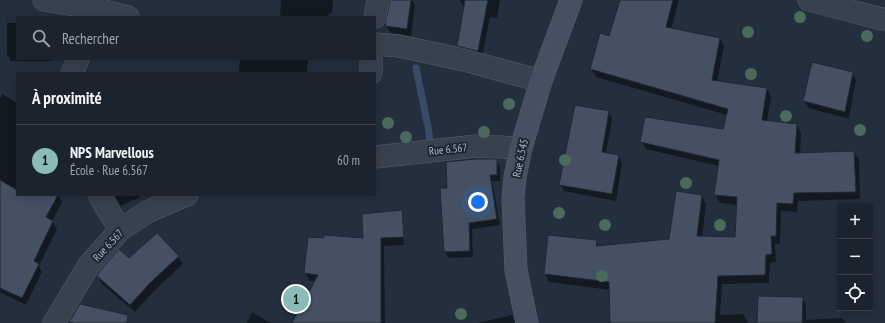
<!DOCTYPE html>
<html lang="fr">
<head>
<meta charset="utf-8">
<style>
  body { margin:0; font-family:"PT Sans Narrow",sans-serif; background:#282f3a; color:#f1f3f6 }
  .controls { position:absolute; right:12px; bottom:12px; display:grid; overflow:hidden; border-radius:0px; box-shadow:0 2px 10px #0003 }
  .controls button { width:36px; height:36px; display:grid; place-items:center; padding:0; border:0; border-bottom:1px solid #39404a; background:#1b232e; color:#f1f3f6; font:20px sans-serif }
  .you { position:absolute; left:478px; top:202px; width:14px; height:14px; margin:-10px; border:3px solid #fff; border-radius:50%; background:#1a73e8; box-shadow:0 0 0 6px #1a73e833 }
  .badge { display:grid; place-items:center; width:26px; height:26px; border-radius:50%; background:#8bbbb9; color:#111; font-size:13px; font-weight:700 }
  .pin { position:absolute; translate:-50% -50%; border:2px solid #fff; box-shadow:0 1px 4px #0006 }
  .list { margin:0; padding:0; list-style:none }
  h2 { display:flex; justify-content:space-between; align-items:center; height:52px; margin:0; padding:0 16px; font-size:17px }
  h2 small { font-size:13px; font-weight:400; color:#a0a4aa }
  .list li { display:grid; grid-template-columns:26px 1fr auto; gap:12px; align-items:center; box-sizing:border-box; height:72px; padding:0 16px; border-top:1px solid #39404a }
  .list b { display:block; font-size:15px; white-space:nowrap }
  .list p { margin:0; font-size:13px; white-space:nowrap; color:#a0a4aa }
  .list em { font-size:13px; font-style:normal; color:#a0a4aa }
  .icon { flex:none; width:22px; height:22px; fill:none; stroke:currentColor; stroke-width:2; stroke-linecap:round; stroke-linejoin:round }
  .map { position:relative; flex:none; width:885px; height:323px; overflow:hidden }
  .search { position:absolute; background:#1b232e; box-shadow:0 2px 10px #0003; left:16px; top:16px; width:360px; height:44px; display:flex; align-items:center; gap:10px; box-sizing:border-box; padding:0 14px; border-radius:0px; color:#a0a4aa; font-size:15px }
  .panel { position:absolute; background:#1b232e; box-shadow:0 2px 10px #0003; left:16px; top:72px; width:360px; height:124px; border-radius:0px }
  .map>svg:first-child { display:block }
  .shadow { fill:#0007 }
  .lines { fill:none; stroke-linecap:round; stroke-linejoin:round }
  .stream { stroke:#394c67; stroke-width:7 }
  .building { fill:#455162; stroke:#1f2835 }
  .street-casing { stroke:#565f6c; stroke-width:23 }
  .secondary-casing { stroke:#565f6c; stroke-width:23 }
  .street { stroke:#38414e; stroke-width:22 }
  .secondary { stroke:#465061; stroke-width:22 }
  .tree { fill:#4b6a5d }
  .labels { text-anchor:middle; stroke-width:4; stroke-linejoin:round; paint-order:stroke }
  .street-label { font-size:11px; fill:#b4bcc9; stroke:#1d2633 }
</style>
</head>
<body>
<div class="map">
<svg width="885" height="323" viewBox="0 0 885 323">
  <rect width="100%" height="100%" fill="#242f3e"/>
  <!-- shadow -->
  <path class="shadow" d="M281,0h52l-1,13h-3l-1,4h-48z
    M391,0h21l3,5 -4,31 -20,-3 -5,-7z
    M460,0h40l-3,18 -7,-1 -8,40 -20,-5 -4,-7 7,-39h-2z
    M621,0h58l-8,29 49,9 4,8 -7,36 50,7 4,8 -4,25 30,3 4,8 -1,20 54,-1 5,8 1,39 -62,2 -1,11 -16,-1 -1,33h-5l1,18 -6,1 -1,20 -47,1 -2,31 23,-1 5,9h-137l-1,-33 -61,-8 -4,-8 4,-38 47,5 3,6 71,-7 32,-44 4,8 -4,33 34,1 1,-33 -17,-2 -5,-8 4,-29 -73,-17 -5,-8 83,-10 3,-16 -131,-38 -5,-8 19,-32z
    M7,23h10v36h35v2h-41l-4,-7z
    M240,59h68l-1,14h-68z
    M852,73l4,7 -7,39 -40,-11 -5,-7z
    M2,94l15,9v92h41l4,7 -10,19 5,8 -18,37 3,6 -16,33 -26,-13v-193z
    M608,112l4,7 -6,34 12,2 4,8 -6,38 -52,-10 -4,-7z
    M496,160l4,7v14h-8l8,44 -28,4 1,28 -24,1 -4,-6 -4,-63h7z
    M114,195h25l1,2 -19,9z
    M401,219l3,26 -20,1 1,77h-68l-2,-42h-5l-5,-8 59,-34z
    M178,256l5,8 -29,27 -19,21 -33,-28 -4,-8 31,-17z
    M802,298l4,7v15l36,-2 4,5h-88z
    M252,312l19,11h-24z
    M512,315l3,8h-38z"/>
  <g class="lines">
    <!-- stream -->
    <path class="stream" d="M416,68l13,64 1,16"/>
  </g>
  <!-- building -->
  <path class="building" d="M390,0h21l-4,29 -22,-3z
    M465,0h23l-10,51 -21,-5z
    M620,0h53l-7,27 54,11 -8,42 55,8 -5,32 35,4 -2,29 59,-2 2,41 -62,1 -1,11 -16,-1 -1,33h-5l1,18 -6,1 -1,20 -47,1 -3,47h-105l-1,-41 -65,-8 4,-39 49,5 -1,6 73,-7 7,-48 26,4 -5,41 38,1 2,-40 -23,-2 5,-35 -79,-18 5,-25 78,12 5,-20 -138,-40 10,-36 9,3z
    M812,62l41,10 -8,40 -42,-11z
    M575,105l34,6 -7,41 17,3 -7,39 -53,-9z
    M476,159h21v16h-7l7,44 -28,4 1,28 -26,1 -4,-64h7l-1,-26z
    M0,180l17,10v5h41l-12,22 7,4 -19,40 5,3 -17,34 -22,-10z
    M402,210l2,27 -23,1v85h-89l26,-48 -14,-2 4,-36 16,1v-3l39,3 -1,-24z
    M157,233l22,23 -29,27 -20,22 -33,-29 2,-4 20,-23 10,9z
    M758,296l45,1 -1,26h-45z
    M80,304l48,11 -1,8h-53l-5,-1z"/>
  <g class="lines">
    <!-- street casing -->
    <g class="street-casing">
      <path id="street" d="M44,0l48,8 36,9
        M809,0l76,20
        M375,17l3,-17
        M375,44l24,2 65,14 77,21
        M371,59v14
        M72,73l6,-14
        M375,157l101,-11 45,2
        M99,195l21,35
        M54,323l35,-58 31,-35 27,-18 40,-17"/>
    </g>
    <!-- secondary casing -->
    <g class="secondary-casing">
      <path id="secondary" d="M527,323l-11,-53 -3,-72 2,-21 6,-29 20,-67 30,-81"/>
    </g>
    <!-- street -->
    <use href="#street" class="street"/>
    <!-- secondary -->
    <use href="#secondary" class="secondary"/>
  </g>
  <!-- trees -->
  <g class="tree">
    <circle cx="800" cy="17" r="6"/>
    <circle cx="748" cy="32" r="6"/>
    <circle cx="867" cy="36" r="6"/>
    <circle cx="751" cy="74" r="6"/>
    <circle cx="509" cy="104" r="6"/>
    <circle cx="786" cy="116" r="6"/>
    <circle cx="388" cy="123" r="6"/>
    <circle cx="860" cy="130" r="6"/>
    <circle cx="484" cy="132" r="6"/>
    <circle cx="406" cy="137" r="6"/>
    <circle cx="565" cy="160" r="6"/>
    <circle cx="686" cy="183" r="6"/>
    <circle cx="559" cy="213" r="6"/>
    <circle cx="605" cy="225" r="6"/>
    <circle cx="720" cy="225" r="6"/>
    <circle cx="602" cy="276" r="6"/>
    <circle cx="461" cy="314" r="6"/>
  </g>
  <g class="labels">
    <!-- street labels -->
    <g class="street-label">
      <text transform="translate(448 149) rotate(-6)" y="4">Rue 6.567</text>
      <text transform="translate(520 158) rotate(-78)" y="4">Rue 6.545</text>
      <text transform="translate(108 245) rotate(-47)" y="4">Rue 6.567</text>
    </g>
  </g>
</svg>
<div class="controls">
<button>+</button>
<button>−</button>
<button><svg class="icon" aria-label="locate" viewBox="0 0 24 24"><circle cx="12" cy="12" r="6"/><path d="M12 2v4M12 18v4M2 12h4M18 12h4"/></svg></button>
</div>
<div class="you"></div>
<div class="pin badge" style="left:296px;top:299px">1</div>
<div class="search"><svg class="icon" aria-label="search" viewBox="0 0 24 24"><circle cx="10" cy="10" r="6"/><path d="M15 15l6 6"/></svg>Rechercher</div>
<section class="panel">
<h2>À proximité<small></small></h2>
<ul class="list">
<li><span class="badge">1</span><div><b>NPS Marvellous</b><p>École · Rue 6.567</p></div><em>60 m</em></li>
</ul>
</section>
</div>
</body>
</html>
